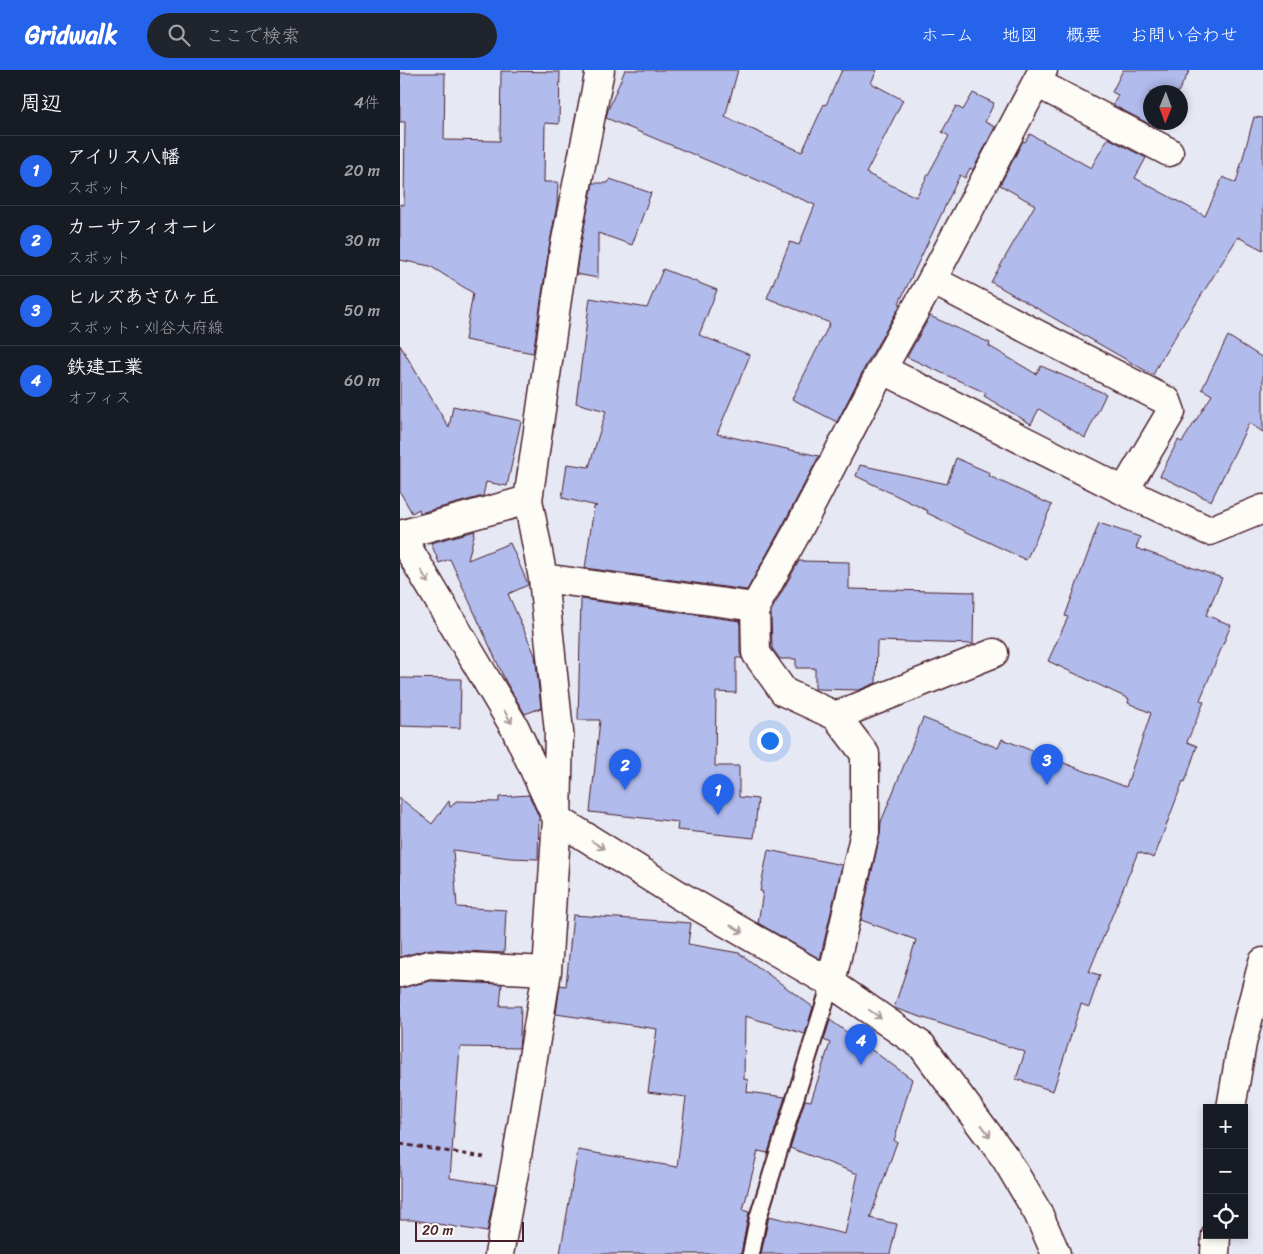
<!DOCTYPE html>
<html lang="ja">
<head>
<meta charset="utf-8">
<style>
  body { margin:0; font-family:Sriracha,"Klee One",sans-serif; background:#20242c; color:#f1f3f6 }
  .controls { position:absolute; right:15px; bottom:15px; display:grid; overflow:hidden; border-radius:0px; box-shadow:0 2px 8px #0003 }
  .controls button { width:45px; height:45px; display:grid; place-items:center; padding:0; border:0; border-bottom:1px solid #363941; background:#171b24; color:#f1f3f6; font:25px sans-serif }
  .compass { position:absolute; left:743px; top:15px; width:45px; height:45px; border-radius:50%; background:#171b24; box-shadow:0 2px 8px #0003; rotate:181deg }
  .scale { position:absolute; left:15px; bottom:12px; width:109px; box-sizing:border-box; padding-left:5px; border:2px solid #4a1f2b; border-top:0; font-size:14px; line-height:18px; white-space:nowrap; color:#4a1f2b; -webkit-text-stroke:4px #fdfcf7; paint-order:stroke }
  .you { position:absolute; left:369px; top:670px; width:18px; height:18px; margin:-12px; border:4px solid #fff; border-radius:50%; background:#1a73e8; box-shadow:0 0 0 8px #1a73e833 }
  .badge { display:grid; place-items:center; width:32px; height:32px; border-radius:50%; background:#2563eb; color:#fff; font-size:16px; font-weight:700 }
  .pin { position:absolute; translate:-50% -41px; filter:drop-shadow(0 1px 2px #0008) }
  .pin::after { content:''; position:absolute; top:26px; width:18px; height:15px; background:inherit; clip-path:polygon(0 0,100% 0,50% 100%) }
  .list { margin:0; padding:0; list-style:none }
  h2 { display:flex; justify-content:space-between; align-items:center; height:65px; margin:0; padding:0 20px; font-size:21px }
  h2 small { font-size:16px; font-weight:400; color:#9ea1a6 }
  .list li { display:grid; grid-template-columns:32px 1fr auto; gap:15px; align-items:center; box-sizing:border-box; height:70px; padding:0 20px; border-top:1px solid #363941 }
  .list b { display:block; font-size:19px; white-space:nowrap }
  .list p { margin:0; font-size:16px; white-space:nowrap; color:#9ea1a6 }
  .list em { font-size:16px; font-style:normal; color:#9ea1a6 }
  .icon { flex:none; width:28px; height:28px; fill:none; stroke:currentColor; stroke-width:2; stroke-linecap:round; stroke-linejoin:round }
  .map { position:relative; flex:none; width:863px; height:1184px; overflow:hidden }
  header { display:flex; align-items:center; gap:30px; box-sizing:border-box; height:70px; padding:0 25px; background:#2563eb; color:#fff }
  header strong { font-size:24px }
  nav { display:flex; gap:28px; margin-inline-start:auto; font-size:18px }
  .search { width:350px; height:45px; background:#20242c; display:flex; align-items:center; gap:12px; box-sizing:border-box; padding:0 18px; border-radius:28px; color:#9ea1a6; font-size:19px }
  main { display:flex }
  aside { flex:1; background:#171b24 }
  .map>svg:first-child { display:block }
  .building { fill:#b1bbec; stroke:#4a1f2b }
  .lines { fill:none; stroke-linecap:round; stroke-linejoin:round }
  .service-casing { stroke:#4a1f2b; stroke-width:20 }
  .minor-casing { stroke:#4a1f2b; stroke-width:31 }
  .secondary-casing { stroke:#4a1f2b; stroke-width:31 }
  .path { stroke:#4a1f2b; stroke-width:3; stroke-dasharray:5 4; stroke-linecap:butt }
  .service { stroke:#fdfcf7; stroke-width:16 }
  .minor { stroke:#fdfcf7; stroke-width:28 }
  .secondary { stroke:#fdfcf7; stroke-width:28 }
  .oneway { stroke:#ac999b }
</style>
</head>
<body>
<header>
<strong>Gridwalk</strong>
<div class="search"><svg class="icon" aria-label="search" viewBox="0 0 24 24"><circle cx="10" cy="10" r="6"/><path d="M15 15l6 6"/></svg>ここで検索</div>
<nav><a>ホーム</a><a>地図</a><a>概要</a><a>お問い合わせ</a></nav>
</header>
<main>
<aside>
<h2>周辺<small>4件</small></h2>
<ul class="list">
<li><span class="badge">1</span><div><b>アイリス八幡</b><p>スポット</p></div><em>20 m</em></li>
<li><span class="badge">2</span><div><b>カーサフィオーレ</b><p>スポット</p></div><em>30 m</em></li>
<li><span class="badge">3</span><div><b>ヒルズあさひヶ丘</b><p>スポット · 刈谷大府線</p></div><em>50 m</em></li>
<li><span class="badge">4</span><div><b>鉄建工業</b><p>オフィス</p></div><em>60 m</em></li>
</ul>
</aside>
<div class="map">
<svg width="863" height="1184" viewBox="0 0 863 1184">
  <rect width="100%" height="100%" fill="#e6e8f4"/>
  <filter id="ink" filterUnits="userSpaceOnUse"><feTurbulence type="fractalNoise" baseFrequency=".02" numOctaves="2"/><feDisplacementMap in="SourceGraphic" scale="10" xChannelSelector="R" yChannelSelector="G"/><feConvolveMatrix kernelMatrix="1 2 1 2 8 2 1 2 1" color-interpolation-filters="sRGB"/></filter>
  <g filter="url(#ink)">
    <!-- building -->
    <path class="building" d="M225,0h113l-13,47 77,35 22,-48 2,1 16,-35h35l-6,13 32,17 -37,73 50,24 33,-61 -7,-4 14,-26 7,4 10,-17 21,10 -9,19 10,5 -22,43 -3,-2 -5,10 -5,-3 -61,128 2,1 -33,57 -31,61 -45,-23 38,-76 -63,-25 23,-56 9,3 16,-40 -67,-29 -1,1 -141,-59 2,-8z
      M723,0h67l-12,22h-28v30h13l-4,7 -46,-24 5,-10 -6,-3z
      M101,1l59,1 -1,52 -14,-1 -1,59h14l-1,22 -8,44 -16,105 -68,-13 8,-47 -43,-27 -30,-6v-56l4,1 1,-83h-5v-49h45l-1,67 56,1z
      M854,47l9,1v132l-25,-13 -78,124 -7,14 -162,-93 44,-77 -35,-20 23,-44 2,1 5,-8 61,34 17,-30 38,20 -11,20 70,38 18,-39 13,6z
      M210,109l41,14 -19,52 -34,-12v45l-22,-4 3,-21 14,-70h15z
      M263,199l54,21 -18,45 51,20 -33,79 102,22 -34,65 -38,69 -162,-22 9,-61 3,-1 -35,-8 5,-34 22,3 17,-56 -30,-8 14,-105 57,10z
      M530,246l60,27 -1,3 47,28 5,-8 65,28 -21,44 -46,-29 -8,15 -47,-28 2,-3 -79,-36z
      M828,266l35,22v74l-14,-9 -38,78 -51,-25 18,-36 4,2 30,-47 -10,-6z
      M0,275l49,83 4,-22 68,15 -14,65 -21,-4 -3,14 -63,17 -1,-4 -7,4 -12,-21z
      M556,388l34,15 -1,3 63,29 -26,55 -99,-47 1,-2 -72,-35 4,-11 87,19z
      M699,453l41,14 -4,11 86,30 -16,37 25,10 -31,75 4,2 -17,40 10,4 -12,36 -2,-1 -29,77 -16,-6 -49,120 11,3 -11,32 -8,-3 -28,87 -37,-12 9,-27 -131,-44 22,-68 -55,-20 19,-85 1,-13 42,-104 75,30 4,-9 124,48 25,-74 -23,-10 1,-4 -81,-38 20,-44 -3,-1z
      M75,461l-7,29 42,-17 18,41v1l-20,9 27,61 6,53 -16,6 -19,-32 -56,-123 -11,4 -8,-20z
      M399,491l50,1v27l125,3 -1,52 -96,-3 -1,42 -17,7 -44,-1v-21h-19v-9h-16l-8,-11 -1,-37z
      M181,529l159,22v32l2,5h-6v35l-20,-1 -1,74h24v31l19,2 -4,39 -77,-8 1,-8 -88,-10 10,-92h-22z
      M0,608l61,1 -1,49 -60,-2z
      M129,725l10,22 -1,42 -28,-1 -57,-8 4,57 49,3 -2,43 -74,-4 -30,8v-159l32,26 17,-23 1,6h1l5,-6 43,1v-5z
      M368,780l74,15 -22,94 -62,-36 5,-31 -3,-1z
      M173,845l118,8 -3,21 51,9 74,54 -8,27 -60,-18 -1,63 4,1 -1,12 38,5 -17,56 -10,-2 -15,59 6,2 -8,42h-181l18,-104 99,17 9,-70 -38,-5 9,-63 -101,-15 4,-29 6,1z
      M31,911l71,3 -2,22h21l-1,31 -1,11 -59,-1 -10,131 46,7 -9,47 -74,-12h-13v-72l1,-26h-1v-134z
      M430,950l82,59 -18,62 3,1 -27,76 27,6 -7,30h-129l8,-38 76,18 13,-60 -68,-26 15,-48 6,1 19,-58 -6,-3z"/>
    <g class="lines">
      <!-- service casing -->
      <g class="service-casing">
        <path id="service" d="M351,1184l7,-36 73,-235"/>
      </g>
      <!-- minor casing -->
      <g class="minor-casing">
        <path id="minor" d="M637,13l132,69
          M482,299l242,122 47,-79 -4,-11 -235,-121
          M724,421l85,40 54,-22
          M0,465l115,193 42,91 125,78 149,86 91,63 84,113 32,54 18,41
          M0,465l128,-35
          M143,508l212,29
          M436,646l158,-63
          M0,903l29,-8 118,6
          M431,913l34,-151v-78l-29,-38 -52,-24 -28,-39 -1,-46 42,-75 85,-163 50,-89 111,-210
          M99,1184l17,-92 31,-191 10,-152 2,-87 -16,-154 -15,-78 36,-250 36,-180"/>
      </g>
      <!-- secondary casing -->
      <g class="secondary-casing">
        <path id="secondary" d="M831,1038l11,-65 21,-81
          M815,1184l1,-19"/>
      </g>
      <!-- path -->
      <path class="path" d="M0,1074l84,13"/>
      <!-- service -->
      <use href="#service" class="service"/>
      <!-- minor -->
      <use href="#minor" class="minor"/>
      <!-- secondary -->
      <use href="#secondary" class="secondary"/>
    </g>
    <!-- one-way arrows -->
    <defs><path id="oneway-shaft" d="M-6 0H5M1.5-3L5.5 0L1.5 3" fill="none" stroke-width="1.6" stroke-linecap="round" stroke-linejoin="round" transform="scale(1.25)"/></defs>
    <g class="oneway">
      <use href="#oneway-shaft" transform="translate(25 507) rotate(59)"/>
      <use href="#oneway-shaft" transform="translate(108 647) rotate(59)"/>
      <use href="#oneway-shaft" transform="translate(198 775) rotate(32)"/>
      <use href="#oneway-shaft" transform="translate(337 859) rotate(30)"/>
      <use href="#oneway-shaft" transform="translate(475 944) rotate(35)"/>
      <use href="#oneway-shaft" transform="translate(586 1061) rotate(54)"/>
    </g>
  </g>
</svg>
<div class="controls">
<button>+</button>
<button>−</button>
<button><svg class="icon" aria-label="locate" viewBox="0 0 24 24"><circle cx="12" cy="12" r="6"/><path d="M12 2v4M12 18v4M2 12h4M18 12h4"/></svg></button>
</div>
<svg class="compass" viewBox="-18 -18 36 36"><path d="M0-13l5 13h-10z" fill="#e53935"/><path d="M0 13l5-13h-10z" fill="#9ea1a6"/></svg>
<div class="scale">20 m</div>
<div class="you"></div>
<div class="pin badge" style="left:318px;top:745px">1</div>
<div class="pin badge" style="left:225px;top:720px">2</div>
<div class="pin badge" style="left:647px;top:715px">3</div>
<div class="pin badge" style="left:461px;top:995px">4</div>
</div>
</main>
</body>
</html>
